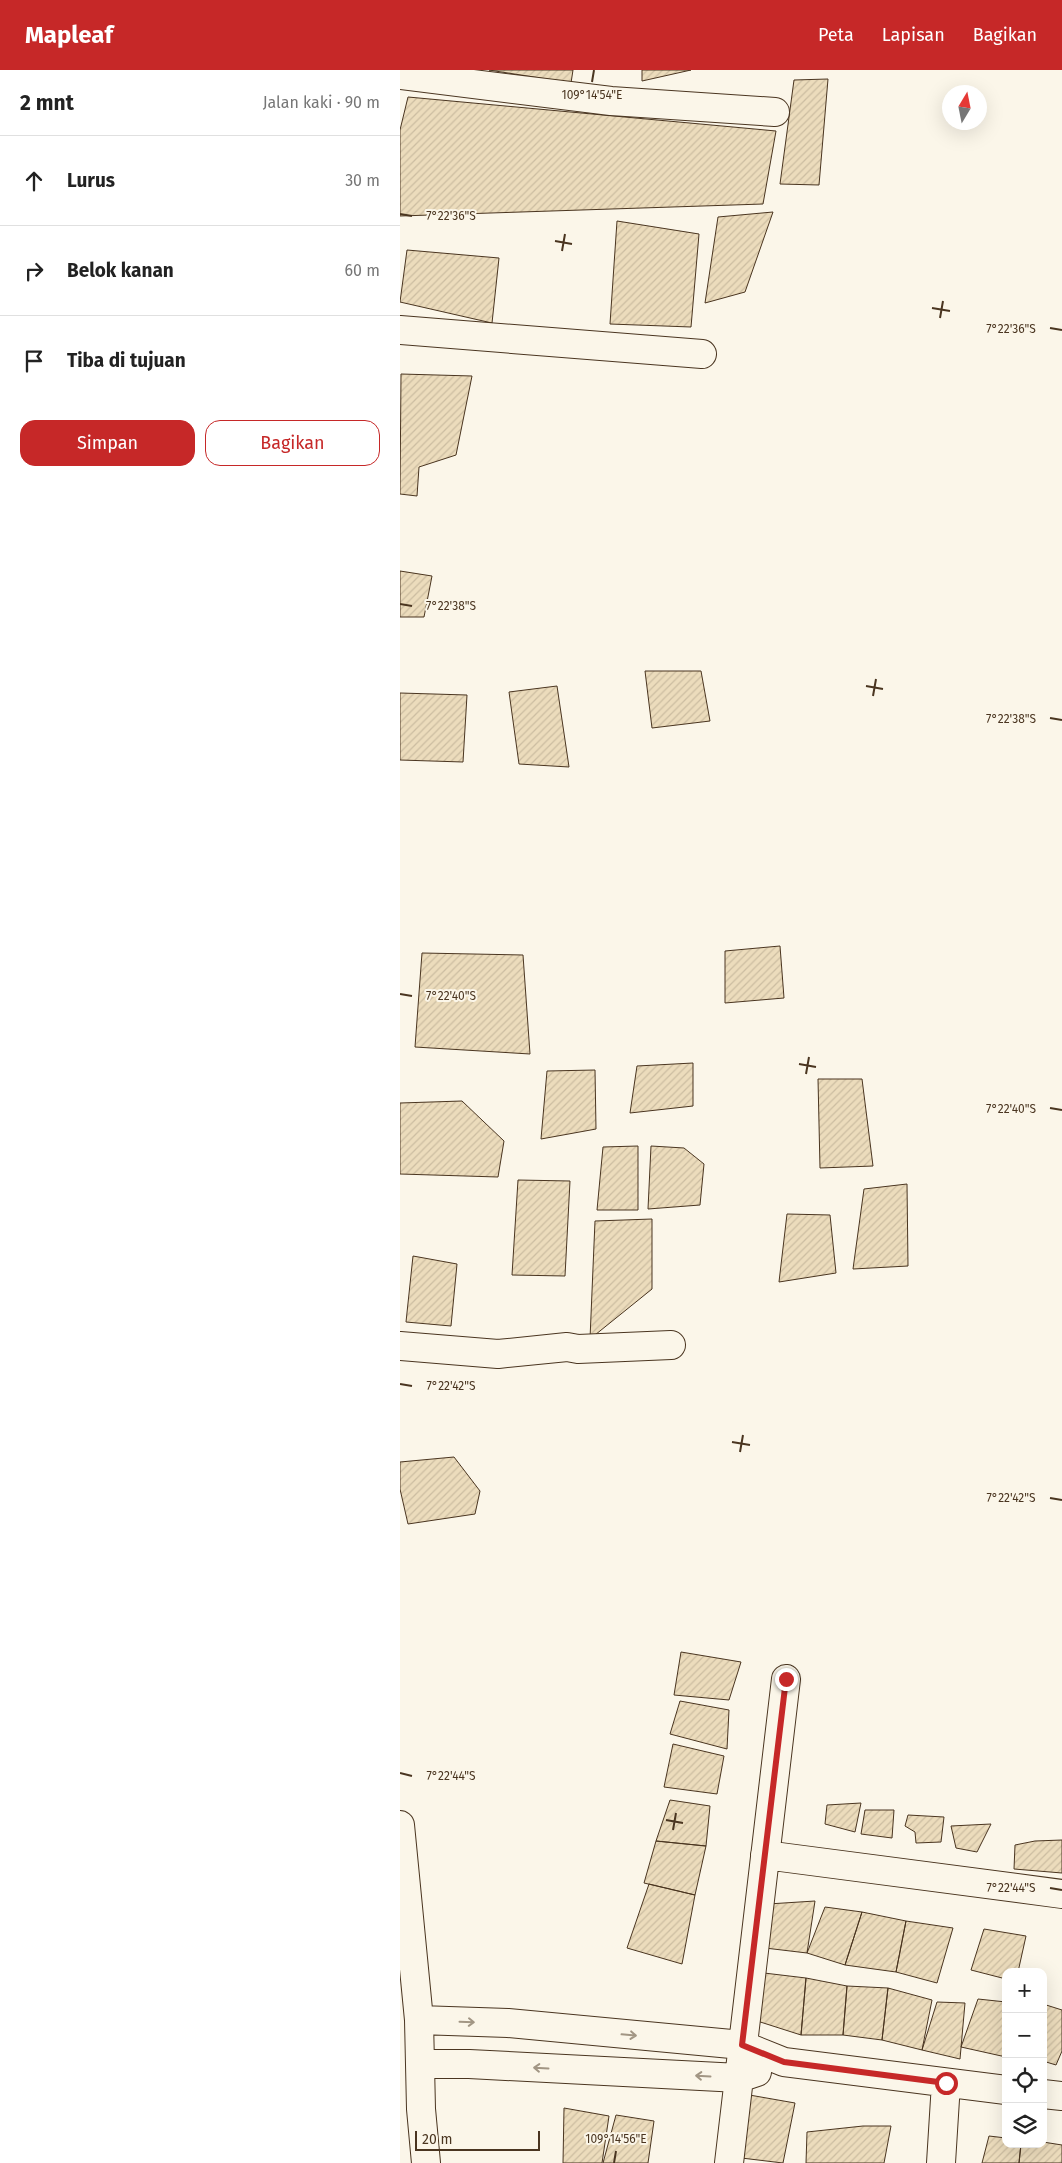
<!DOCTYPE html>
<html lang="id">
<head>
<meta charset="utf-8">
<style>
  body { margin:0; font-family:"Fira Sans",sans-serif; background:#f6f6f6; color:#222 }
  .controls { position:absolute; right:15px; bottom:15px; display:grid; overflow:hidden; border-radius:10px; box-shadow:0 5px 20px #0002 }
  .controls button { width:45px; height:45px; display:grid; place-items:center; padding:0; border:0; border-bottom:1px solid #e0e0e0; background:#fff; color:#222; font:25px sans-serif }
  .compass { position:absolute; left:542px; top:15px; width:45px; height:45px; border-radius:50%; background:#fff; box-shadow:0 5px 20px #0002; rotate:10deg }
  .scale { position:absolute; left:15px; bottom:12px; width:125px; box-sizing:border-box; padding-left:5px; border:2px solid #4a3520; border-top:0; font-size:14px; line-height:18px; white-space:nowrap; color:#4a3520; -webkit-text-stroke:4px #fbf6e9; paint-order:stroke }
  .stop { position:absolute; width:15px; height:15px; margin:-11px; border:4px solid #c62828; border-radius:50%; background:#fff }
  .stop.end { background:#c62828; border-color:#fff; box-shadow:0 1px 5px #0008 }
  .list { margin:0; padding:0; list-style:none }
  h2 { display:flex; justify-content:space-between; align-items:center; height:65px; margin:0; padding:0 20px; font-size:21px }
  h2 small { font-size:16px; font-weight:400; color:#767676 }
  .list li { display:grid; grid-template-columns:32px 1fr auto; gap:15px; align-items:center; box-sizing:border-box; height:90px; padding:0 20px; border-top:1px solid #e0e0e0 }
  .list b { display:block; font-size:19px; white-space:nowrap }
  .list em { font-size:16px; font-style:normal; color:#767676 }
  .actions { display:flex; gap:10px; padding:15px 20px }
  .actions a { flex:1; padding:11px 0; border:1px solid #c62828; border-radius:15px; text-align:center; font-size:18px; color:#c62828 }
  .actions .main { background:#c62828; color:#fff }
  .icon { flex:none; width:28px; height:28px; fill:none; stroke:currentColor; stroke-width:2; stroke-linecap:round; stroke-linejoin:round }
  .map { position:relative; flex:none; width:662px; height:2093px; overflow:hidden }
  header { display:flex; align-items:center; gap:30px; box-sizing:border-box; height:70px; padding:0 25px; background:#c62828; color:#fff }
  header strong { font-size:24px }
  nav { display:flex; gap:28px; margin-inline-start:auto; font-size:18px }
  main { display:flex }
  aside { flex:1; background:#fff }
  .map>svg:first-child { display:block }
  .building { fill:url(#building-hatch); stroke:#4a3520 }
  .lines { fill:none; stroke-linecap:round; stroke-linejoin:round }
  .minor-casing { stroke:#4a3520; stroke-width:30 }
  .minor { stroke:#fbf6e9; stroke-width:28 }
  .oneway { stroke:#a29684 }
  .route { stroke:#c62828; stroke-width:6 }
  .ticks { fill:none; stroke:#4a3520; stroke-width:2 }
  .ticks-label { font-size:12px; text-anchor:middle; fill:#4a3520; stroke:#fbf6e9; stroke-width:4; stroke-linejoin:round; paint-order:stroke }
</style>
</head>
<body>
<header>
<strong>Mapleaf</strong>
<nav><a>Peta</a><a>Lapisan</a><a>Bagikan</a></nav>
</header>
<main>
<aside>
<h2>2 mnt<small>Jalan kaki · 90 m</small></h2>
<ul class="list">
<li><svg class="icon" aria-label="ahead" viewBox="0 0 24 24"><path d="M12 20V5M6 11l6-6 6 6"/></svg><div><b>Lurus</b></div><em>30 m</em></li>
<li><svg class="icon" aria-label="right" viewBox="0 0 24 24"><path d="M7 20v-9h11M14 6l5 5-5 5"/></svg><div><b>Belok kanan</b></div><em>60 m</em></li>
<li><svg class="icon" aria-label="arrive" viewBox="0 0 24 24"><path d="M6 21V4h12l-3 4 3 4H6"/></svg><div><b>Tiba di tujuan</b></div></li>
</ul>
<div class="actions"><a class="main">Simpan</a><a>Bagikan</a></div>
</aside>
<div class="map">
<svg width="662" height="2093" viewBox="0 0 662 2093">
  <defs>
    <pattern id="building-hatch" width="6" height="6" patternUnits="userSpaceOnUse" patternTransform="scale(1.25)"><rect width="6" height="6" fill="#ecdcbc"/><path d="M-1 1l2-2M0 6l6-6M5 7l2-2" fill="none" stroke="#ccbda1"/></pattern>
  </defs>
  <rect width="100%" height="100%" fill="#fbf6e9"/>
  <!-- building -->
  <path class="building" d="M89,0h84l-2,13z
    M242,0h49l-49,11z
    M428,9l-9,106 -39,-1 14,-104z
    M8,27l368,34 -13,73 -363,12v-86z
    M373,142l-28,80 -40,11 13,-86z
    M217,151l82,13 -8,93 -81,-3z
    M7,180l92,8 -7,65 -92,-21z
    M1,304l71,2 -16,79 -37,12 -2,29 -17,-2z
    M0,501l32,5 -8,41h-24z
    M245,601h56l9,50 -58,7z
    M157,616l12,81 -50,-3 -10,-72z
    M0,623l67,2 -4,67 -63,-2z
    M380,876l4,52 -59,5v-52z
    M22,883l101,2 7,99 -115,-7z
    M293,993v43l-63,7 7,-47z
    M195,1000l1,59 -55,10 6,-68z
    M418,1009h44l11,87 -53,2z
    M62,1031l42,40 -6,36 -98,-3v-71z
    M238,1076v64h-41l6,-63z
    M251,1076l33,2 20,16 -4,41 -52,4z
    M118,1110l52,1 -5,95 -53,-1z
    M507,1114l1,82 -55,3 11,-80z
    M387,1144l43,1 6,58 -57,9z
    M252,1149v70l-62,50 5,-118z
    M13,1186l44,8 -6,62 -45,-4z
    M54,1387l26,34 -5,23 -67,10 -8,-35v-27z
    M281,1582l60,10 -12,38 -55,-5z
    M280,1631l49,9 -2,39 -57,-15z
    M273,1674l51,12 -7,38 -53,-7z
    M270,1730l40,6 -4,40 -50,-5z
    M461,1733l-6,29 -30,-8 2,-19z
    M465,1740h29l-2,28 -31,-4z
    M508,1745l36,2 -3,25 -25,1 -1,-11 -10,-6z
    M591,1754l-14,28 -21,-4 -5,-22z
    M662,1770v33l-48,-4 1,-24 20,-4z
    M256,1771l50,5 -11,49 -51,-12z
    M249,1814l46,11 -13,69 -55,-16z
    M415,1831l-8,52 -42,-5 3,-44z
    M425,1837l37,5 -17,53 -38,-12z
    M462,1842l44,9 -10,51 -51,-7z
    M506,1851l47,7 -16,55 -41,-11z
    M584,1859l42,7 -8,36h-12v7l-35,-9z
    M364,1903l42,5 -5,57 -47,-15z
    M406,1908l41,8 -4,49h-42z
    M447,1916l41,2 -6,52 -39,-5z
    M488,1918l44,12 -10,50 -40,-10z
    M578,1929l28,3v55l-45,-10z
    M537,1932l28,1 -5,56 -38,-9z
    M643,1934l19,6v41l-6,14 -13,-4z
    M338,2023l57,10 -12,60 -50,-6z
    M164,2038l45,8 -7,47h-39z
    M216,2045l38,6 -6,42h-45z
    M463,2056h28l-7,37h-78l1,-31z
    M589,2066l17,2v6h15l-2,19h-37z
    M643,2072l19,3v18h-43l2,-19h22z"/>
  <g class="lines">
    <!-- minor casing -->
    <g class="minor-casing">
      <path id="minor" d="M0,5l211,26 164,11
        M0,260l302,24
        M0,1276l98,8 69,-7 11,2 93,-4
        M0,1755l19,195 2,89 5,54
        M365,1785l297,39
        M19,1950l89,3 234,22 42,17 222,28
        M21,1994h48l270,14 18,-6
        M643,2024l19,2
        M329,2093l57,-484
        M541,2093l5,-80"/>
    </g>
    <!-- minor -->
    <use href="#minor" class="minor"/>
  </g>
  <!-- one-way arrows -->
  <defs><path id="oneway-shaft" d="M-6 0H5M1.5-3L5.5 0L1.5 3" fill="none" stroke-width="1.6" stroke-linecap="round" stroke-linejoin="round" transform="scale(1.25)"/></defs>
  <g class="oneway">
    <use href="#oneway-shaft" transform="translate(67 1952) rotate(2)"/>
    <use href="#oneway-shaft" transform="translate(229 1965) rotate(5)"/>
    <use href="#oneway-shaft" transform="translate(141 1998) rotate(-177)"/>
    <use href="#oneway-shaft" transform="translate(303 2006) rotate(-177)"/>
  </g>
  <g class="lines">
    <!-- route -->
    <path class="route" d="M386,1609l-44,366 42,17 162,21"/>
  </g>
  <!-- ticks -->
  <path class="ticks" d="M192,12l2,-12M0,144l12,2M155,171l17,3M162,181l3,-17M532,238l18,3M540,248l3,-17M650,258l12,2M0,534l12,2M466,616l17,3M473,626l3,-17M650,648l12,2M0,924l12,2M399,994l17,3M406,1004l3,-17M650,1038l12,2M0,1314l12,2M332,1372l18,3M340,1382l3,-17M650,1428l12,2M0,1703l12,3M266,1750l17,3M273,1760l3,-17M650,1818l12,2M214,2093l2,-12"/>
  <g class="ticks-label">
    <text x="192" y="29">109°14'54"E</text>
    <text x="51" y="150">7°22'36"S</text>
    <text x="611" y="263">7°22'36"S</text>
    <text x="51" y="540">7°22'38"S</text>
    <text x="611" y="653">7°22'38"S</text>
    <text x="51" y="930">7°22'40"S</text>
    <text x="611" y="1043">7°22'40"S</text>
    <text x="51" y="1320">7°22'42"S</text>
    <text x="611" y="1432">7°22'42"S</text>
    <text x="51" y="1710">7°22'44"S</text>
    <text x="611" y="1822">7°22'44"S</text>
    <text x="216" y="2073">109°14'56"E</text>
  </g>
</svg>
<div class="controls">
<button>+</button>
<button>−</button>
<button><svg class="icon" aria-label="locate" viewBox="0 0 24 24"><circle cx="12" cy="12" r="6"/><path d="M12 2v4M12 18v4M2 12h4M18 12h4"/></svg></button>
<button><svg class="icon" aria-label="layers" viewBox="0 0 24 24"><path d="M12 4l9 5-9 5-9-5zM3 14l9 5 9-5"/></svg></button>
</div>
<svg class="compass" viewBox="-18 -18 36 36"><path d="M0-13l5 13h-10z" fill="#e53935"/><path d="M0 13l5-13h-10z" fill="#767676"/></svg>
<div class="scale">20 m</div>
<div class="stop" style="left:546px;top:2013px"></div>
<div class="stop end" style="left:386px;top:1609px"></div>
</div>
</main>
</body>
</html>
